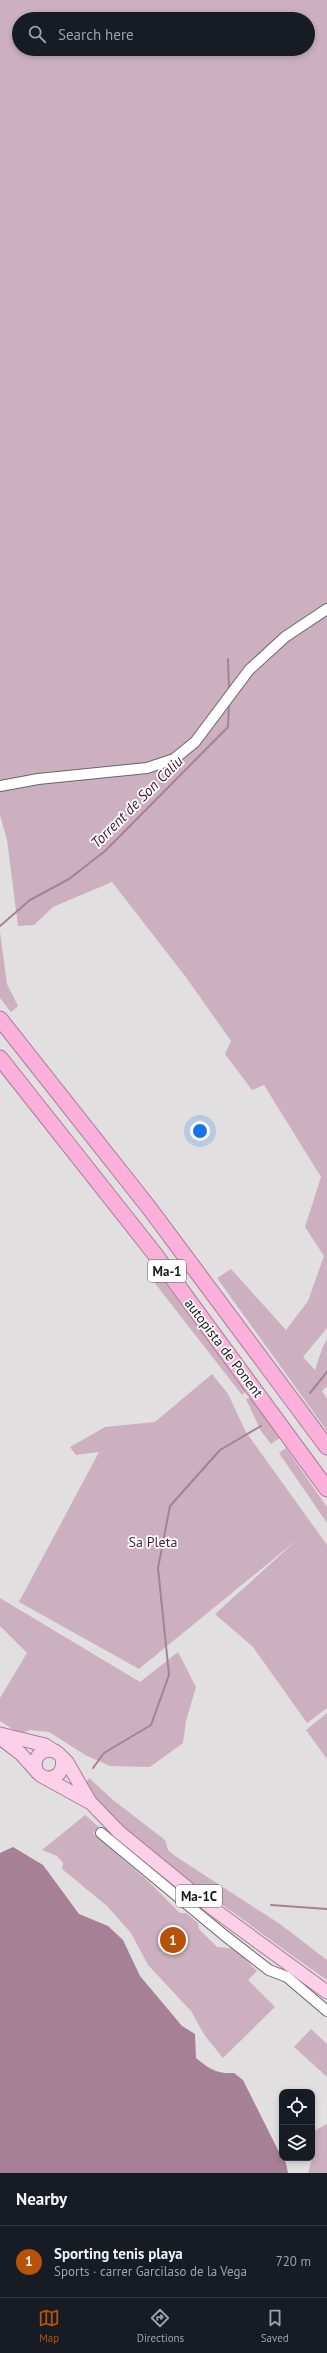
<!DOCTYPE html>
<html lang="en">
<head>
<meta charset="utf-8">
<style>
  body { margin:0; font-family:"PT Sans",sans-serif; background:#20242c; color:#f1f3f6 }
  .controls { position:absolute; right:12px; bottom:12px; display:grid; overflow:hidden; border-radius:8px; box-shadow:0 2px 6px #0003 }
  .controls button { width:36px; height:36px; display:grid; place-items:center; padding:0; border:0; border-bottom:1px solid #363941; background:#171b24; color:#f1f3f6; font:20px sans-serif }
  .you { position:absolute; left:200px; top:1131px; width:14px; height:14px; margin:-10px; border:3px solid #fff; border-radius:50%; background:#1a73e8; box-shadow:0 0 0 6px #1a73e833 }
  .badge { display:grid; place-items:center; width:26px; height:26px; border-radius:50%; background:#b45309; color:#fff; font-size:13px; font-weight:700 }
  .pin { position:absolute; translate:-50% -50%; border:2px solid #fff; box-shadow:0 1px 4px #0006 }
  .list { margin:0; padding:0; list-style:none }
  h2 { display:flex; justify-content:space-between; align-items:center; height:52px; margin:0; padding:0 16px; font-size:17px }
  h2 small { font-size:13px; font-weight:400; color:#9ea1a6 }
  .list li { display:grid; grid-template-columns:26px 1fr auto; gap:12px; align-items:center; box-sizing:border-box; height:72px; padding:0 16px; border-top:1px solid #363941 }
  .list b { display:block; font-size:15px; white-space:nowrap }
  .list p { margin:0; font-size:13px; white-space:nowrap; color:#9ea1a6 }
  .list em { font-size:13px; font-style:normal; color:#9ea1a6 }
  .icon { flex:none; width:22px; height:22px; fill:none; stroke:currentColor; stroke-width:2; stroke-linecap:round; stroke-linejoin:round }
  .map { position:relative; flex:none; width:327px; height:2173px; overflow:hidden }
  .search { position:absolute; background:#171b24; box-shadow:0 2px 6px #0003; left:12px; right:12px; top:12px; height:44px; display:flex; align-items:center; gap:10px; box-sizing:border-box; padding:0 14px; border-radius:22px; color:#9ea1a6; font-size:15px }
  .sheet { height:124px; background:#171b24 }
  nav { display:flex; justify-content:space-around; align-items:center; box-sizing:border-box; height:56px; border-top:1px solid #363941; background:#171b24; font-size:11px; color:#9ea1a6 }
  nav a { display:grid; justify-items:center; gap:2px }
  nav .on { color:#b45309 }
  .map>svg:first-child { display:block }
  .green { fill:#ccb0bf; fill-rule:evenodd }
  .water { fill:#a68196 }
  .lines { fill:none; stroke-linecap:round; stroke-linejoin:round }
  .stream { stroke:#a68196; stroke-width:2 }
  .minor-casing { stroke:#686567; stroke-width:12 }
  .major-casing { stroke:#ac7a97; stroke-width:15 }
  .highway-casing { stroke:#ac7a97; stroke-width:17 }
  .minor { stroke:#fff; stroke-width:10 }
  .major { stroke:#fdd0ea; stroke-width:13 }
  .highway { stroke:#fbb0dc; stroke-width:15 }
  .labels { text-anchor:middle; stroke-width:3.5; stroke-linejoin:round; paint-order:stroke }
  .shield { fill:#fff; stroke:#5d5d5d; stroke-width:1 }
  .shield-label { font-size:13px; font-weight:bold; fill:#181718 }
  .street-label { font-size:14px; fill:#181718; stroke:#fff }
  .park-label { font-size:14px; fill:#4c1c3a; stroke:#fff }
  .water-label { font-size:15px; font-style:italic; fill:#461635; stroke:#fff }
</style>
</head>
<body>
<div class="map">
<svg width="327" height="2173" viewBox="0 0 327 2173">
  <rect width="100%" height="100%" fill="#e2dfe0"/>
  <!-- green -->
  <path class="green" d="M0,0h327v1328l-24,29 12,13 8,-24 4,-6v46l-5,5 5,8v32l-110,-153 14,-9 55,61 22,-29 16,-45 -19,-29 16,-50 -57,-92 -12,5 -27,-36 6,-13 -46,-65 -73,-94 -59,25 -19,18 -16,1 -11,-86 -7,-25zM19,19h289v30h-289z
    M0,932l7,52 11,22 -7,6 -11,-14z
    M157,1272l89,119 -4,4 -92,-118z
    M212,1374l16,20 18,38 81,113v163l-20,15 -54,-76 -38,-33 83,-75 -159,130 -120,-67 80,-150 -23,3 -6,-8 35,-20 50,-5z
    M251,1397l29,41 -9,6 -10,-13 -15,-32z
    M286,1448l41,59v16l-48,-70z
    M0,1598l140,84 38,-30 18,35 -10,34 -3,22 -33,24 -40,-1 -23,-10 -38,-24 -19,-2 -10,4 -20,-13v-23l27,-45 -27,-27z
    M327,1713v46l-21,-29z
    M89,1778l24,22 52,40 3,10 7,6 105,68 47,36v20c-29,-20 -58,-41 -86,-62 -48,-34 -127,-85 -155,-135z
    M85,1815l14,12 -6,6 55,48 32,32h6l12,10 1,6 18,18 18,2 22,22 -9,9 27,27 -52,51 -18,-22 -14,-25 -43,-46 -17,-32 -24,-27 -45,-37 1,-6 -6,-7 -15,-6z
    M311,2029l16,15v33l-33,-30z
    M327,2124v49h-19l4,-15v-26z"/>
  <!-- water -->
  <path class="water" d="M13,1847l30,18 36,49 29,12 15,14 17,36 42,50 13,8 1,24c13,11 21,16 38,15l9,7 39,78 4,5 2,10h-288v-320z"/>
  <g class="lines">
    <!-- stream -->
    <path class="stream" d="M228,659l1,31
      M0,926l30,-26 39,-21 36,-28 123,-124 1,-23
      M310,1393l17,-21
      M93,1768l11,-15 47,-28 18,-50 -11,-107 12,-62 50,-56 41,-24
      M271,1905l56,4"/>
    <!-- minor casing -->
    <g class="minor-casing">
      <path id="minor" d="M0,786l38,-7 109,-11 27,-9 21,-17 54,-72 36,-33 42,-28
        M101,1833l123,102 45,35 18,7 40,34"/>
    </g>
    <!-- major casing -->
    <g class="major-casing">
      <path id="major" d="M0,1734l45,11 14,9 8,8 23,40 29,30 93,76 115,84
        M0,1738l20,15 20,22 49,27
        M37,1772c-6,-13 4,-25 18,-21
        M45,1778c12,1 20,-7 17,-20"/>
    </g>
    <!-- highway casing -->
    <g class="highway-casing">
      <path id="highway" d="M0,1019l150,190 177,238
        M0,1058l154,195 173,236"/>
    </g>
    <!-- minor -->
    <use href="#minor" class="minor"/>
    <!-- major -->
    <use href="#major" class="major"/>
    <!-- highway -->
    <use href="#highway" class="highway"/>
  </g>
  <g class="labels">
    <!-- shield labels -->
    <g class="shield">
      <rect x="148" y="1260" width="38" height="22" rx="3"/>
      <rect x="176" y="1885" width="46" height="22" rx="3"/>
    </g>
    <g class="shield-label">
      <text x="167" y="1276">Ma-1</text>
      <text x="199" y="1901">Ma-1C</text>
    </g>
    <!-- street labels -->
    <g class="street-label">
      <text transform="translate(224 1348) rotate(53)" y="5">autopista de Ponent</text>
    </g>
    <!-- park labels -->
    <g class="park-label">
      <text x="153" y="1547">Sa Pleta</text>
    </g>
    <!-- water labels -->
    <g class="water-label">
      <text transform="translate(137 802) rotate(-45)" y="5">Torrent de Son Caliu</text>
    </g>
  </g>
</svg>
<div class="controls">
<button><svg class="icon" aria-label="locate" viewBox="0 0 24 24"><circle cx="12" cy="12" r="6"/><path d="M12 2v4M12 18v4M2 12h4M18 12h4"/></svg></button>
<button><svg class="icon" aria-label="layers" viewBox="0 0 24 24"><path d="M12 4l9 5-9 5-9-5zM3 14l9 5 9-5"/></svg></button>
</div>
<div class="you"></div>
<div class="pin badge" style="left:173px;top:1940px">1</div>
<div class="search"><svg class="icon" aria-label="search" viewBox="0 0 24 24"><circle cx="10" cy="10" r="6"/><path d="M15 15l6 6"/></svg>Search here</div>
</div>
<section class="sheet">
<h2>Nearby<small></small></h2>
<ul class="list">
<li><span class="badge">1</span><div><b>Sporting tenis playa</b><p>Sports · carrer Garcilaso de la Vega</p></div><em>720 m</em></li>
</ul>
</section>
<nav>
<a class="on"><svg class="icon" aria-label="map" viewBox="0 0 24 24"><path d="M3 6l6-2 6 2 6-2v14l-6 2-6-2-6 2zM9 4v14M15 6v14"/></svg>Map</a>
<a><svg class="icon" aria-label="directions" viewBox="0 0 24 24"><path d="M12 3l9 9-9 9-9-9zM9 14v-3h6M13 9l2 2-2 2"/></svg>Directions</a>
<a><svg class="icon" aria-label="saved" viewBox="0 0 24 24"><path d="M7 4h10v16l-5-4-5 4z"/></svg>Saved</a>
</nav>
</body>
</html>
